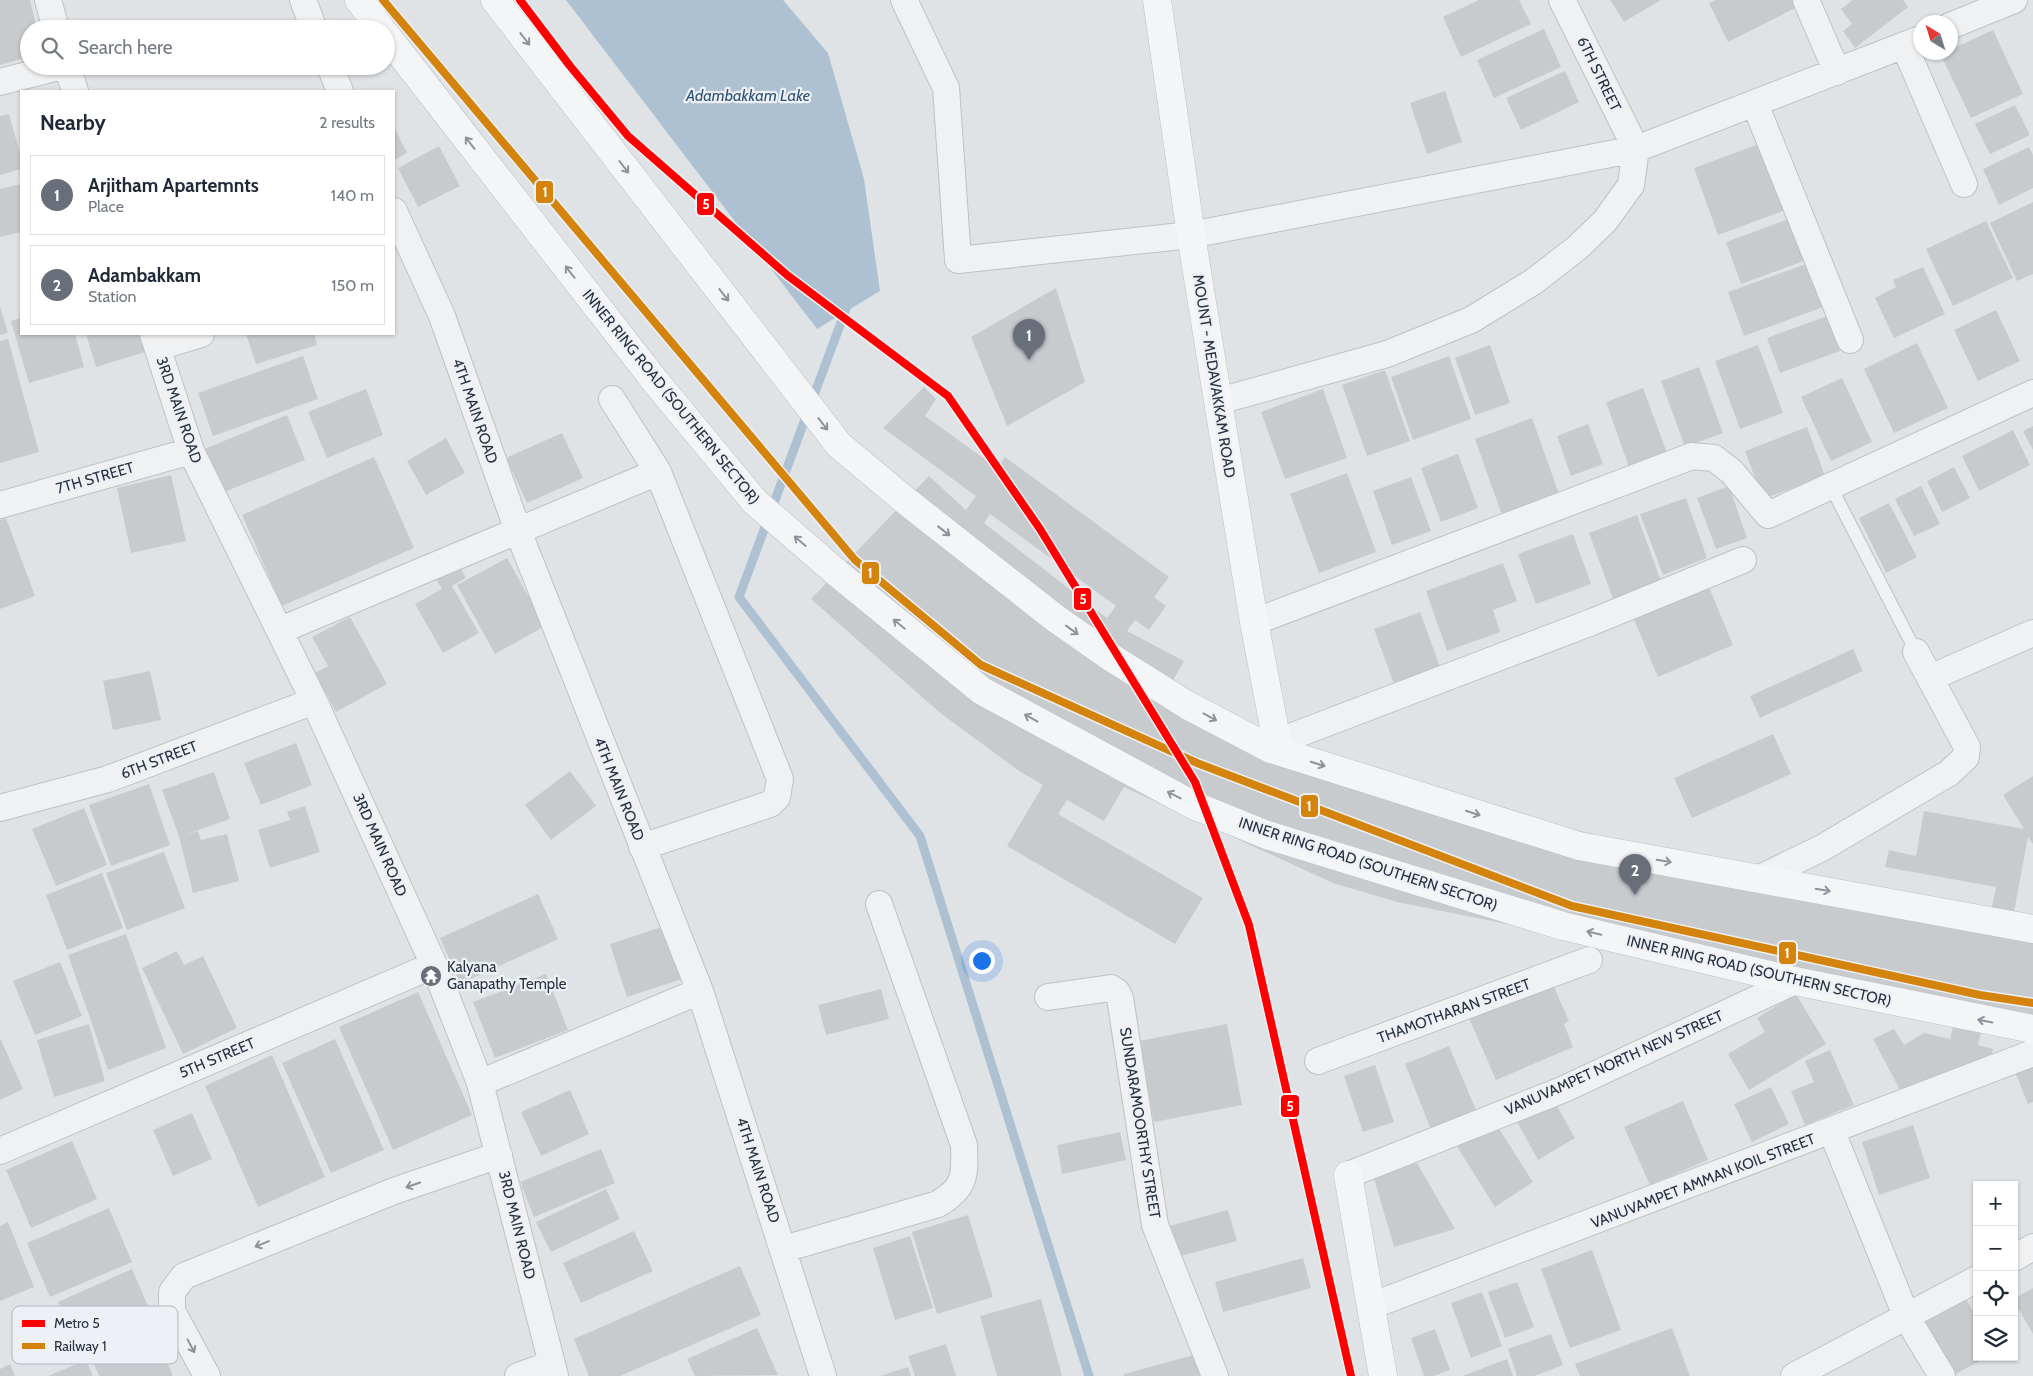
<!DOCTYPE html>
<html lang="en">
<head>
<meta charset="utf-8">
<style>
  body { margin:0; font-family:Cabin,sans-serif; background:#f2f2f3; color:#1f2937 }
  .controls { position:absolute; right:15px; bottom:15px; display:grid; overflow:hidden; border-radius:0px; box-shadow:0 1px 4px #0004 }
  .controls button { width:45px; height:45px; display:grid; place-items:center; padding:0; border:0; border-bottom:1px solid #e0e1e3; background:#fff; color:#1f2937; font:25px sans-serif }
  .compass { position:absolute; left:1913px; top:15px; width:45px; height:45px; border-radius:50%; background:#fff; box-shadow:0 1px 4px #0004; rotate:322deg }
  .you { position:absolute; left:981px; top:960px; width:18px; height:18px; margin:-12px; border:4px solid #fff; border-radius:50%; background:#1a73e8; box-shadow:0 0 0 8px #1a73e833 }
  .badge { display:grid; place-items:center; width:32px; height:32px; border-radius:50%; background:#686f7a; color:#fff; font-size:16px; font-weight:700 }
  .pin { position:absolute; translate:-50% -41px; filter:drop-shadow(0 1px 2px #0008) }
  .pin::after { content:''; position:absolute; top:26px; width:18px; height:15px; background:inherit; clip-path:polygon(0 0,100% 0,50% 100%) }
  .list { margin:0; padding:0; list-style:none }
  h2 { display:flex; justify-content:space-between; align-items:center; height:65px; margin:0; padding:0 20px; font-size:21px }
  h2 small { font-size:16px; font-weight:400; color:#747a83 }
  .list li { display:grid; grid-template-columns:32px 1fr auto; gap:15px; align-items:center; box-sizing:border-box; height:80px; margin:0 10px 10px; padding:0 10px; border:1px solid #e0e1e3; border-radius:0px }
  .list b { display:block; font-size:19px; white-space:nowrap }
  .list p { margin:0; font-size:16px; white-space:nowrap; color:#747a83 }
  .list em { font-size:16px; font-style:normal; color:#747a83 }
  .icon { flex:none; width:28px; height:28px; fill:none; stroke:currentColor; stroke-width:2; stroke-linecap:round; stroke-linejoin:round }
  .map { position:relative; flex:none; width:2033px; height:1376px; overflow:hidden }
  .search { position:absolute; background:#fff; box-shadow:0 1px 4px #0004; left:20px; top:20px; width:375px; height:55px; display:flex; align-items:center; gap:12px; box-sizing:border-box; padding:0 18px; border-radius:28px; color:#747a83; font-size:19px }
  .panel { position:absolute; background:#fff; box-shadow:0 1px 4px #0004; left:20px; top:90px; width:375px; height:245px; border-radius:0px }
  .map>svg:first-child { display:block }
  .water { fill:#adc1d2 }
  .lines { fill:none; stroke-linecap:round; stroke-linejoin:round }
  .stream { stroke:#adc1d2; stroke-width:9 }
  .building { fill:#c8cbce; fill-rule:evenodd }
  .lane-casing { stroke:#bec1c4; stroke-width:14 }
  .street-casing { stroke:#bec1c4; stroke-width:28 }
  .primary-casing { stroke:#bcc0c4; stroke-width:29 }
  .lane { stroke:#f0f1f2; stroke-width:12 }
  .street { stroke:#f0f1f2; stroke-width:26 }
  .primary { stroke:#f4f5f6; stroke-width:28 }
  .rail-1-casing { stroke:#edf1f6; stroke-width:11 }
  .rail-1 { stroke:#d4840d; stroke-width:8 }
  .metro-1-casing { stroke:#edf1f6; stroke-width:11 }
  .metro-1 { stroke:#f00; stroke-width:8 }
  .oneway { stroke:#8e939b }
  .oneway2 { stroke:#8c9199 }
  .labels { text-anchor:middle; stroke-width:4.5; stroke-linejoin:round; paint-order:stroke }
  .street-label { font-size:15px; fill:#273140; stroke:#edf1f6 }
  .poi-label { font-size:15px; fill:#273140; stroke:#edf1f6; text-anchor:start }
  .water-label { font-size:16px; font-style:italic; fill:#2f5175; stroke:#edf1f6 }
  .key { fill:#edf1f6; stroke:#b2b7bf; stroke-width:1 }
  .key-label { font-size:14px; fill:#273140 }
  .line-badge { stroke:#edf1f6; stroke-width:2 }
  .badge-label { font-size:14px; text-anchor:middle; font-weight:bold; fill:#fff }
</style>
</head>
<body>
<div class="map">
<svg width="2033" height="1376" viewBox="0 0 2033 1376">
  <rect width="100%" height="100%" fill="#e0e3e6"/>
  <!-- water -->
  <path class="water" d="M566,0h217l45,53 36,126 16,112 -63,38z"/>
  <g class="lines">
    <!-- stream -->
    <path class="stream" d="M841,302l5,7 -107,288 181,239 169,540"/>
  </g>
  <!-- building -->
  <path class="building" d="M0,0h30l7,29h-8v28l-29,8z
    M1479,0h40l12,24 -70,33 -18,-40z
    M1610,0h51l-37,22z
    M1716,0h85l2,4 -75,38 -19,-39z
    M1853,0h50l5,7 -53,41 -12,-17 9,-7 -11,-15z
    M1544,29l17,38 -67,31 -17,-38z
    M1993,30l30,64 -52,24 -30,-63 9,-3v-2z
    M1565,71l14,31 -58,28 -15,-32z
    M1445,91l17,51 -35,12 -17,-51z
    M2015,105l15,30 -40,19 -15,-30z
    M9,114l12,43v12l-21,6v-59z
    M394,127l13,26 -13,7z
    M1764,142l24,67 -70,26 -24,-67z
    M439,146l21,40 -42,21 -20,-39z
    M2029,147l4,8v33l-34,17 -16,-36z
    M21,184v48l-21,5v-48z
    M2033,202v72l-16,7 -27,-58z
    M1794,217l15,42 -68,25 -15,-42z
    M1986,221l27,57 -60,28 -27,-57z
    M1809,263l17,43 -82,30 -16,-44z
    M1923,267l22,47 -51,24 -19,-40 21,-11 -3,-7z
    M1056,288l29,94 -78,44 -36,-89z
    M0,306l8,27 -8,2z
    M1996,310l24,51 -42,20 -24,-51z
    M1827,316l13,35 -60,22 -13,-35z
    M21,318v16h54l9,33 -55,16 -18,-62z
    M86,334h64l5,15 -59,18z
    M246,334h68l3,11 -61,19z
    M8,339l31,113 -39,11v-122z
    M1917,343l31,65 -54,25 -30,-64z
    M1490,345l20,58 -35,12 -20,-57z
    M1758,345l25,68 -43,16 -25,-68z
    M303,356l15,43 -105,37 -15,-43z
    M1449,356l22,63 -58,21 -22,-63z
    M1699,367l24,66 -38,14 -24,-66z
    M1385,370l25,71 -43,15 -25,-71z
    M1842,378l30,64 -41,19 -30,-64z
    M924,387l12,12 -11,17 72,52 8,-11 164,120 -15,20 12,9 -17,24 -14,-10 -8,11 57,30 -23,40 218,88 611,128 6,-30 -111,-20 4,-17 27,6 8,-45 100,18 -21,-34 30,-19v68l-5,-7 -16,85 21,4v103l-49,-10 -6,26 15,4 -4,17 -83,35 -33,-62 21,-10 10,16 20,-12 26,6 6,-25 -559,-112 -64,-19 -209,-96 -20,34 -37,-21 -9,14 145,84 -28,46 -168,-98 36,-61 -24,-14 -80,-59 -128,-113 118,-123 37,34 10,-14 -93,-68zM990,514l126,92 -9,12 -123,-95z
    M1643,388l25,68 -38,14 -24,-68z
    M366,389l17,46 -56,23 -19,-46z
    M1323,389l24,69 -62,21 -24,-67z
    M287,415l18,45 -86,34 -17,-44z
    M1532,418l27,76 -57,21 -27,-76z
    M1588,424l15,40 -32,12 -14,-40z
    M2033,426v24l-10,-19z
    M1807,427l18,49 -62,23 -18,-48z
    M2013,430l17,35 -51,26 -17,-35z
    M562,433l21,45 -56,25 -21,-45z
    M446,438l19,35 -39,22 -19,-34z
    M1458,454l20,54 -37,14 -20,-54z
    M374,457l40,91 -132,58 -40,-91z
    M1954,467l16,31 -28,14 -15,-31z
    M1347,473l29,79 -57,21 -29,-79z
    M171,475l15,66 -55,12 -14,-65z
    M1411,477l20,54 -39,14 -19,-54z
    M1729,486l18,52 -31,11 -19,-51z
    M1921,486l19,38 -26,12 -19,-37z
    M1686,498l21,60 -44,17 -23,-61z
    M1889,503l28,54 -31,16 -27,-55z
    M1637,515l24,66 -48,18 -24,-66z
    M6,518l29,78 -35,13v-89z
    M1573,534l18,50 -55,20 -18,-50z
    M507,558l38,68 -50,28 -38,-69z
    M458,563l8,15 -14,8 27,47 -36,20 -28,-49 27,-15 -8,-13z
    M1503,563l14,38 -24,9 7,22 -53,19 -21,-60z
    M1708,585l25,60 -75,32 -25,-60z
    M1420,612l20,55 -46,17 -20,-55z
    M350,617l37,67 -51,28 -21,-39 13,-7 -16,-29z
    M1853,649l10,22 -103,47 -10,-22z
    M150,671l11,49 -48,10 -10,-49z
    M1773,734l18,40 -99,44 -18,-40z
    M296,743l16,42 -51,20 -17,-42z
    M570,771l26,35 -45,34 -26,-35z
    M214,772l16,47 -46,16 14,-4 3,9 26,-6 12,47 -46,12 -14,-57 -17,-46z
    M149,784l21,61 -59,21 -22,-61z
    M305,806l15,46 -50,16 -12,-38 32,-10 -3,-8z
    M84,808l23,57 -51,21 -24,-57z
    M164,852l21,56 -58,22 -21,-57z
    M102,873l21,55 -56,22 -21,-55z
    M538,894l20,45 -98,45 -20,-46z
    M665,926l17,53 -55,18 -17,-53z
    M126,934l40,114 -58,22 -40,-115z
    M177,951l7,14 19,-9 34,72 -54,26 -41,-86z
    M60,962l22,54 -47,19 -22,-54z
    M546,974l22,56 -73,28 -22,-56z
    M1551,980l18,41 -5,3 9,23 -77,33 -28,-64z
    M881,989l8,30 -63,16 -8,-30z
    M418,992l54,123 -79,35 -54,-123z
    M1796,994l30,50 -77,46 -21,-36 37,-22 -8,-14z
    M89,1024l16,57 -51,16 -17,-57z
    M1227,1024l15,81 -88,17 -15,-81z
    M0,1038l23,51 -23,11z
    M335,1039l49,111 -53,23 -49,-110z
    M1449,1046l27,64 -44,22 -27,-68z
    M1830,1050l24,55 -49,20 -14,-34 23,-9 -9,-21z
    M272,1055l53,122 -67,30 -53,-121z
    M2033,1058v44l-5,2 -15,-37z
    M1375,1065l19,57 -31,10 -19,-56z
    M1771,1087l18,37 -37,18 -18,-38z
    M570,1090l19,44 -48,22 -20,-44z
    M1553,1099l22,39 -37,22 -22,-40z
    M1683,1101l25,59 -58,25 -26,-58z
    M192,1113l20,46 -39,17 -20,-46z
    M1494,1121l39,61 -38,25 -39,-62z
    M1913,1125l17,53 -51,17 -17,-53z
    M1120,1132l6,28 -64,14 -5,-29z
    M72,1141l25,58 -66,29 -25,-58z
    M601,1149l14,34 -81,34 -14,-35z
    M1417,1163l38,66 -61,18 -20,-69z
    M606,1189l14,30 -69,33 -15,-30z
    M109,1208l23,54 -82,35 -23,-54z
    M1228,1210l9,31 -64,17 -8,-31z
    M968,1215l25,82 -56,17 -25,-82z
    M8,1222l26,65 -34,14v-75z
    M634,1231l19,40 -72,32 -18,-40z
    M910,1236l23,72 -38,12 -22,-72z
    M1592,1250l29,80 -51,18 -29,-79z
    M1303,1258l8,30 -88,24 -8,-30z
    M740,1266l21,49 -141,61h-31l-15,-37z
    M132,1269l23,53 -73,32 -24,-52z
    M1517,1282l17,45 -29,11 -17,-46z
    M2033,1288v46l-19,-33v-2z
    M1482,1292l20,54 -31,12 -20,-55z
    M1041,1299l21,77h-65l-17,-60z
    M1966,1299l11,19v39h10l-33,18 -29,-53z
    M757,1328l21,47 -83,1 -8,-17z
    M1672,1328l18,48h-110l-5,-12z
    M1435,1329l15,41 -16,6h-10l-13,-38z
    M155,1333l18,43h-74l-7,-17z
    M1551,1334l12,31 -29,11h-17l-9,-27z
    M946,1344l10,32h-41l-7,-20z
    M1194,1355l6,21h-76v-2z
    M1507,1359l6,17h-51z
    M86,1360l7,16h-45z
    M10,1364l5,12h-15v-7z
    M908,1367l3,9h-31z"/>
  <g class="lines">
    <!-- lane casing -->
    <g class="lane-casing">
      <path id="lane" d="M1831,487l85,165"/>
    </g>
    <!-- street casing -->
    <g class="street-casing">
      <path id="street" d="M48,0l8,29
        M303,0l11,29
        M904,0l42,88 12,172 233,-25 445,-86 284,-110
        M1806,0l31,72
        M1950,26l64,-26
        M1904,45l60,139
        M67,66l8,25
        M330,66l10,25
        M0,82l63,-16
        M1755,104l95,236
        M394,211l48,105 76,215 182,460 123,385
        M153,334l38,117 123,250 120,264 46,118 75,293
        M158,347l43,-13
        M612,399l46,73 122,307 -3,18 -7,7 -128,43
        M1219,401l168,-47 84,-34 62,-38 44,-34 28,-27 26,-36 5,-36 -74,-149
        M0,505l191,-54
        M1254,622l438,-166 22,2 18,14 36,43 265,-122
        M281,630l377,-158
        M1930,678l103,-45
        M1277,742l315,-120 151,-62
        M0,808l108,-29 206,-78
        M1758,879l64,-31 127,-75 17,-16 1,-10 -51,-95
        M1048,997l63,-9 6,4 3,6 35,227 60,151
        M1318,1061l271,-101
        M480,1083l220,-92
        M1832,1132l75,186 35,58
        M0,1151l434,-186
        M1348,1175l214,-85 233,-109
        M784,1249l154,-45c28,-17 27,-28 26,-59l-85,-241
        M2014,1258l19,-11
        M1371,1306l662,-253
        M207,1376l-35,-65v-19l12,-16 210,-85 105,-36
        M518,1376l34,-12
        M1794,1376l183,-97"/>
    </g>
    <!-- primary casing -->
    <g class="primary-casing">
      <path id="primary" d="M359,0l22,29
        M495,0l344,445 67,56 149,117 57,40 75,47 84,44 308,97 454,83
        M1157,0l34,235 63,387 23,120 -6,7
        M386,35l269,346 100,121 82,71 145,118 211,114 74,30 296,91 232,55 238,48
        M1348,1175l35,201"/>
    </g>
    <!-- lane -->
    <use href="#lane" class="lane"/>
    <!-- street -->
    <use href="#street" class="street"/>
    <!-- primary -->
    <use href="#primary" class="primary"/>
    <!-- rail-1 casing -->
    <g class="rail-1-casing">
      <path id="rail-1" d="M383,0l472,560 126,105 216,98 375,143 408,89 53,8"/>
    </g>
    <!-- rail-1 -->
    <use href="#rail-1" class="rail-1"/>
    <!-- metro-1 casing -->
    <g class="metro-1-casing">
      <path id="metro-1" d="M520,0l50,66 58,70 159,139 161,121 92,133 155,253 54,143 102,451"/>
    </g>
    <!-- metro-1 -->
    <use href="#metro-1" class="metro-1"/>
  </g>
  <!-- one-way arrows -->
  <defs><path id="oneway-shaft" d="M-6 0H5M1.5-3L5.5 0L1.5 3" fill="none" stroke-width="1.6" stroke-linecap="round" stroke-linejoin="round" transform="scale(1.25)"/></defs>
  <g class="oneway">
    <use href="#oneway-shaft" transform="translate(525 39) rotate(52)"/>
    <use href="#oneway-shaft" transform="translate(470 143) rotate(-128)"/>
    <use href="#oneway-shaft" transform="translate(624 167) rotate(52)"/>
    <use href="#oneway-shaft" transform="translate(570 272) rotate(-128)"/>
    <use href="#oneway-shaft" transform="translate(724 295) rotate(52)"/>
    <use href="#oneway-shaft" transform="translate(823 424) rotate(52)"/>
    <use href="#oneway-shaft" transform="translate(944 531) rotate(38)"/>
    <use href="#oneway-shaft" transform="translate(800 541) rotate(-139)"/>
    <use href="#oneway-shaft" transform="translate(899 624) rotate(-141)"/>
    <use href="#oneway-shaft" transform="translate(1072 630) rotate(36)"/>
    <use href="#oneway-shaft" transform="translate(1210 717) rotate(28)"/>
    <use href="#oneway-shaft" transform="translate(1031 718) rotate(-151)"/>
    <use href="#oneway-shaft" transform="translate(1318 764) rotate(18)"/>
    <use href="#oneway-shaft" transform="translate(1174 795) rotate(-153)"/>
    <use href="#oneway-shaft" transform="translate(1473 813) rotate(18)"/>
    <use href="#oneway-shaft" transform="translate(1664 861) rotate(10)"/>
    <use href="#oneway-shaft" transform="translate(1823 890) rotate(10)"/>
    <use href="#oneway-shaft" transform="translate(1594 933) rotate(-167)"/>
    <use href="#oneway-shaft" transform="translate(1985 1021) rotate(-168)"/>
  </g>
  <g class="oneway2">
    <use href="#oneway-shaft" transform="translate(413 1185) rotate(161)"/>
    <use href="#oneway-shaft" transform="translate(262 1244) rotate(158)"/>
    <use href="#oneway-shaft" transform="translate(191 1346) rotate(62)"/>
  </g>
  <!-- icons -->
  <defs>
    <g id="temple-disc" transform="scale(1.125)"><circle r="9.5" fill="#686f7a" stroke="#edf1f6"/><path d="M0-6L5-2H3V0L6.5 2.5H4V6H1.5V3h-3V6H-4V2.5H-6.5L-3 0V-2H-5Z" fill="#fff"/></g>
  </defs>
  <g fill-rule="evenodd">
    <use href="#temple-disc" x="431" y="976"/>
  </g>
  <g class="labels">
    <!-- street labels -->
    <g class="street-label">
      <text transform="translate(1599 74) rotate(64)" y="5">6TH STREET</text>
      <text transform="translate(1214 376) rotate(81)" y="5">MOUNT - MEDAVAKKAM ROAD</text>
      <text transform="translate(671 397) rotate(51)" y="5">INNER RING ROAD (SOUTHERN SECTOR)</text>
      <text transform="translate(179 410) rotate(71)" y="5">3RD MAIN ROAD</text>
      <text transform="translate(475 411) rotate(71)" y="5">4TH MAIN ROAD</text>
      <text transform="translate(95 478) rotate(-16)" y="5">7TH STREET</text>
      <text transform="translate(159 760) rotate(-21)" y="5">6TH STREET</text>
      <text transform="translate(619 789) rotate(68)" y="5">4TH MAIN ROAD</text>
      <text transform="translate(380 845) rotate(66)" y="5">3RD MAIN ROAD</text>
      <text transform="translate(1368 864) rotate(18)" y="5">INNER RING ROAD (SOUTHERN SECTOR)</text>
      <text transform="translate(1759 971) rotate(13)" y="5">INNER RING ROAD (SOUTHERN SECTOR)</text>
      <text transform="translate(1454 1011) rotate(-20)" y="5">THAMOTHARAN STREET</text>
      <text transform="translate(217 1058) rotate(-23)" y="5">5TH STREET</text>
      <text transform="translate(1614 1063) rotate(-24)" y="5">VANUVAMPET NORTH NEW STREET</text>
      <text transform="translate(1140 1123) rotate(81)" y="5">SUNDARAMOORTHY STREET</text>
      <text transform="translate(758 1170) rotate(72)" y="5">4TH MAIN ROAD</text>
      <text transform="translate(1703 1181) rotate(-21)" y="5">VANUVAMPET AMMAN KOIL STREET</text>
      <text transform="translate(517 1225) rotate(76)" y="5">3RD MAIN ROAD</text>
    </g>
    <!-- poi labels -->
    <g class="poi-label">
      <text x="447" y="972">Kalyana<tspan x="447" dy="17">Ganapathy Temple</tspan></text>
    </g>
    <!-- water labels -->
    <g class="water-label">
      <text x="748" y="101">Adambakkam Lake</text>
    </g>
  </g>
  <!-- legend -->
  <rect x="12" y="1306" width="166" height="58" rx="8" class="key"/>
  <rect x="22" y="1320" width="23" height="7" fill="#f00"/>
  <rect x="22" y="1343" width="23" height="6" fill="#d4840d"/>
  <g class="key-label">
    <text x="54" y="1328">Metro 5</text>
    <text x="54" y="1351">Railway 1</text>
  </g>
  <g class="line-badge">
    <rect x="535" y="180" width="19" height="24" rx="5" fill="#d4840d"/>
    <rect x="696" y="192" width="19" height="24" rx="5" fill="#f00"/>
    <rect x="861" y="561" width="19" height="24" rx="5" fill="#d4840d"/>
    <rect x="1073" y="587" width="19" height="24" rx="5" fill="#f00"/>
    <rect x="1300" y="794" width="19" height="24" rx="5" fill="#d4840d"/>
    <rect x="1778" y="941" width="19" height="24" rx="5" fill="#d4840d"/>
    <rect x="1280" y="1094" width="20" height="24" rx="5" fill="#f00"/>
  </g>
  <g class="badge-label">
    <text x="545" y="197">1</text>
    <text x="706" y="209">5</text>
    <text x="870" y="578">1</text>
    <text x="1083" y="604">5</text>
    <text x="1309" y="811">1</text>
    <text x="1787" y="958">1</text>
    <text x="1290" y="1111">5</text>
  </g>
</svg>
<div class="controls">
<button>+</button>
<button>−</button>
<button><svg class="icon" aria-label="locate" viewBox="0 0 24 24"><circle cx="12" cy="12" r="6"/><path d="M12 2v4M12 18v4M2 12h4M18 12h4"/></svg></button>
<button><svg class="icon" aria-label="layers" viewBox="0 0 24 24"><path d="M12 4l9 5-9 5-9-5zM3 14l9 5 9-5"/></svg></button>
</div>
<svg class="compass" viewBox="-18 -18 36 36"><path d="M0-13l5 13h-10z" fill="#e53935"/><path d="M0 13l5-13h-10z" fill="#747a83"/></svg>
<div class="you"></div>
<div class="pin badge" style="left:1029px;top:360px">1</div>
<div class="pin badge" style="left:1635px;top:895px">2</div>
<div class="search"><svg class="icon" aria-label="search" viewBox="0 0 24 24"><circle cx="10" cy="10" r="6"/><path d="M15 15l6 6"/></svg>Search here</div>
<section class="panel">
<h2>Nearby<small>2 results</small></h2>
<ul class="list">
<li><span class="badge">1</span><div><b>Arjitham Apartemnts</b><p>Place</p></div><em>140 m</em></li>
<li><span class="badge">2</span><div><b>Adambakkam</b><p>Station</p></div><em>150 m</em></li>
</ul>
</section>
</div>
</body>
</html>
